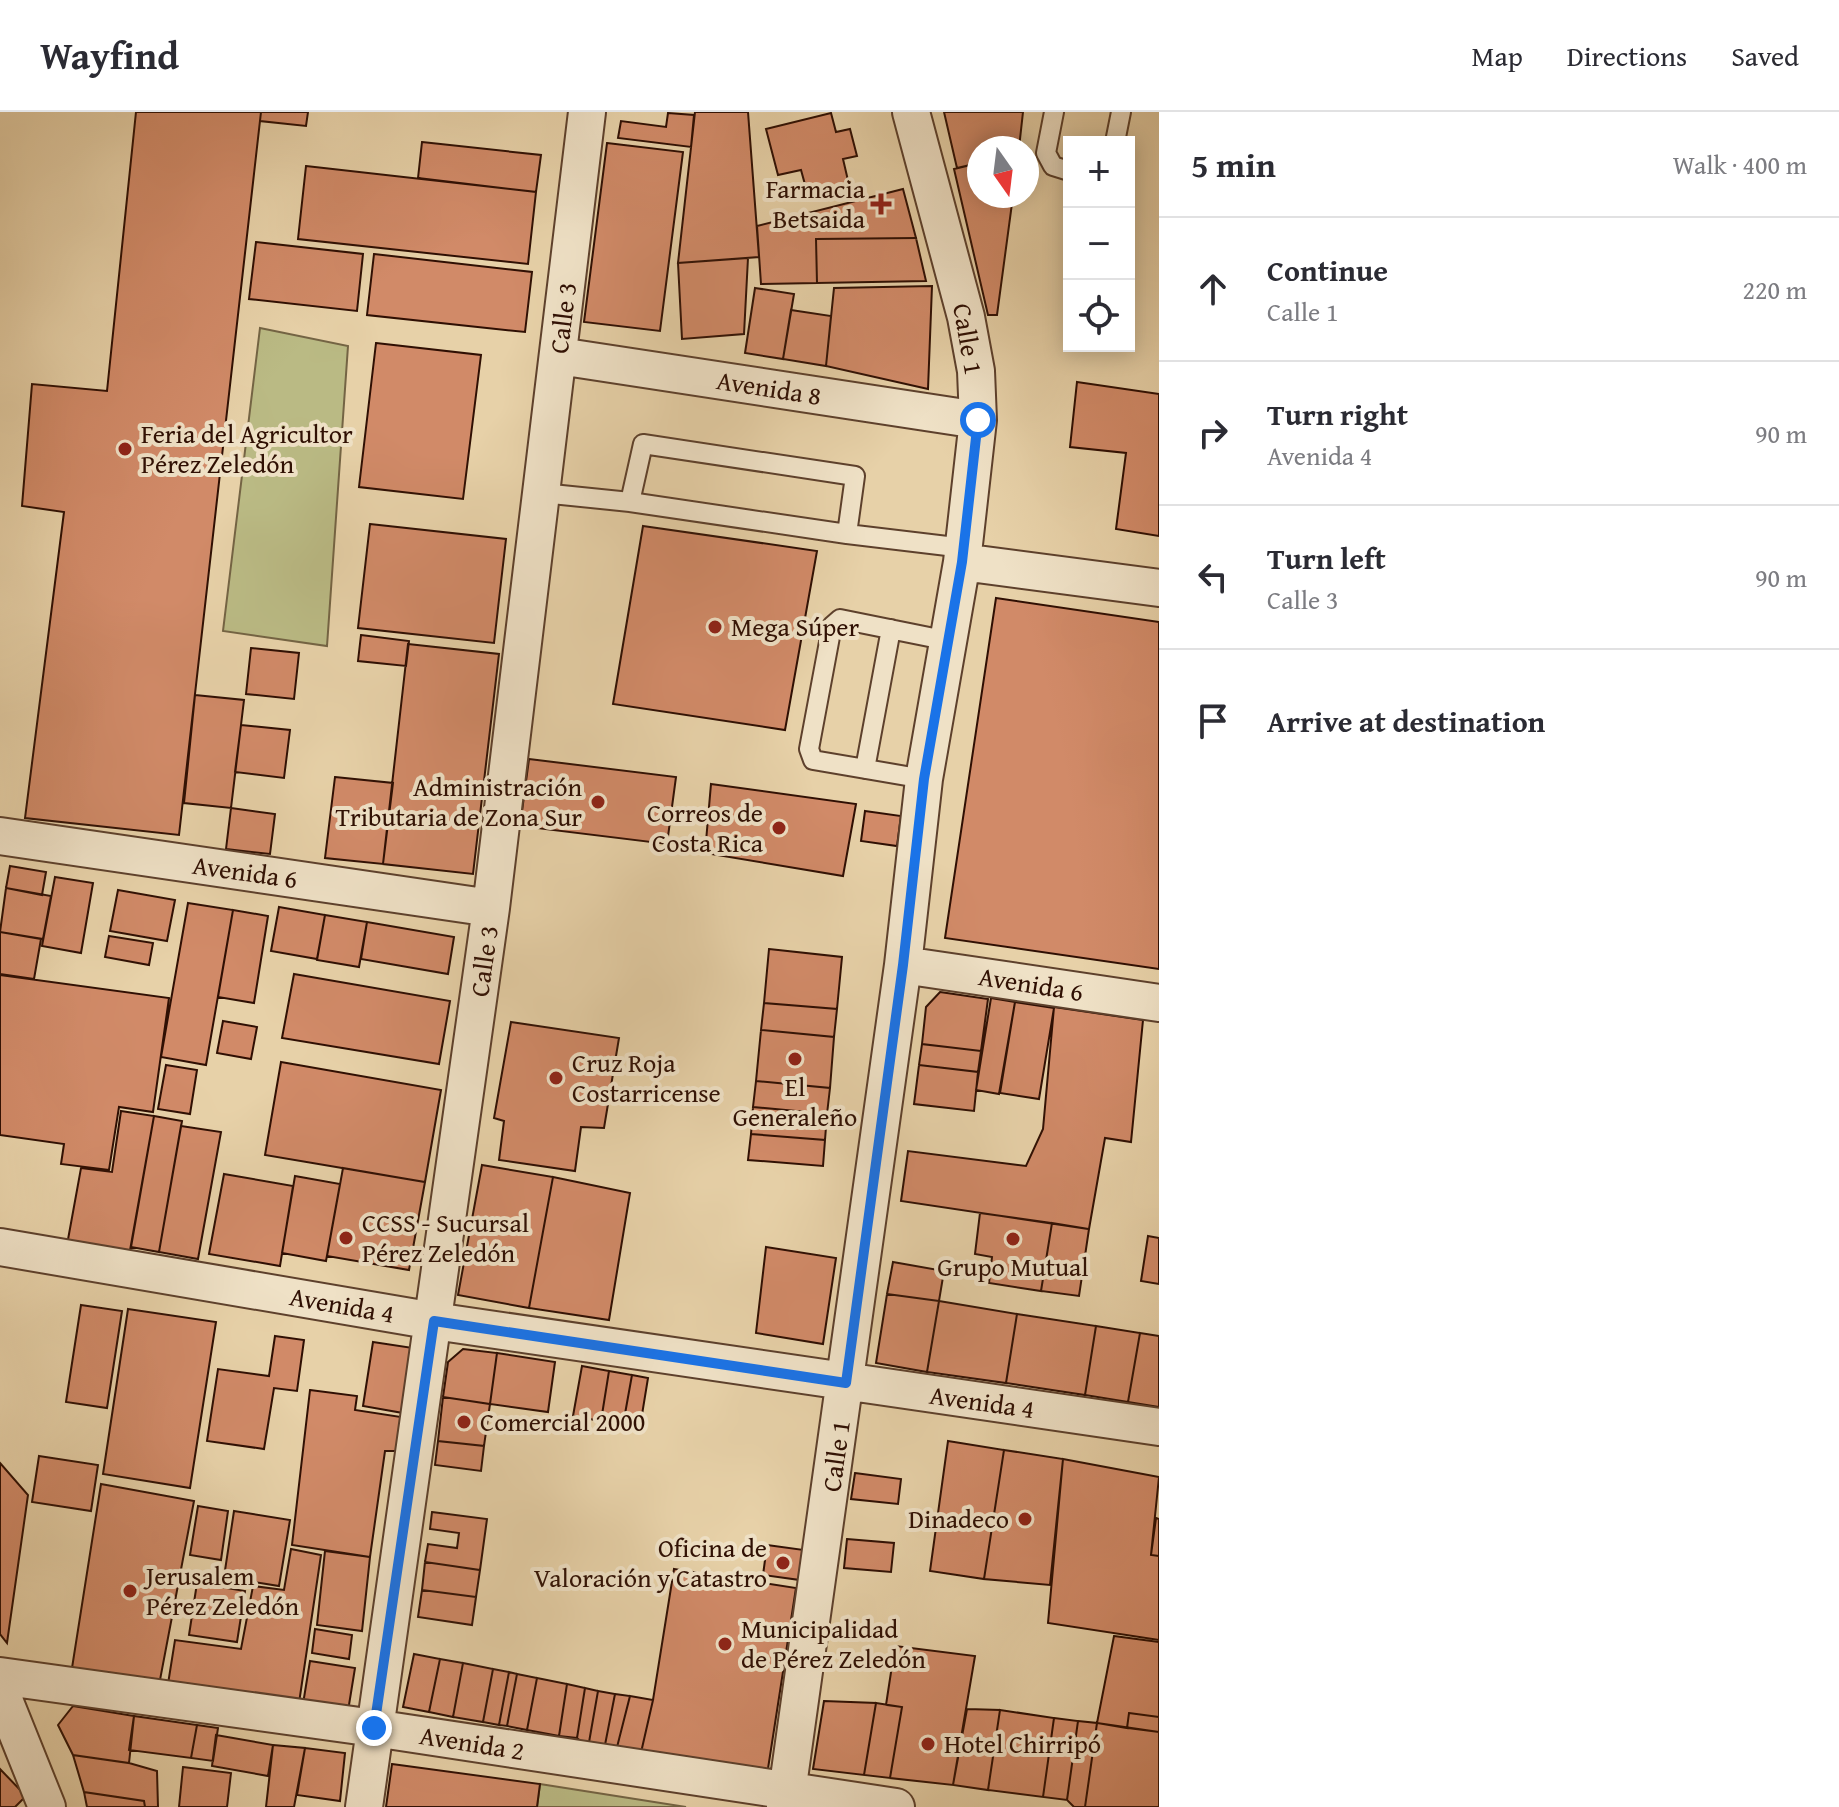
<!DOCTYPE html>
<html lang="en">
<head>
<meta charset="utf-8">
<style>
  body { margin:0; font-family:"Gentium Book Plus",serif; background:#f2f2f3; color:#2b2b33 }
  .controls { position:absolute; right:24px; top:24px; display:grid; overflow:hidden; border-radius:0px; box-shadow:0 4px 20px #0003 }
  .controls button { width:72px; height:72px; display:grid; place-items:center; padding:0; border:0; border-bottom:2px solid #e1e1e2; background:#fff; color:#2b2b33; font:40px sans-serif }
  .compass { position:absolute; left:967px; top:24px; width:72px; height:72px; border-radius:50%; background:#fff; box-shadow:0 4px 20px #0003; rotate:166deg }
  .stop { position:absolute; width:24px; height:24px; margin:-18px; border:6px solid #1a73e8; border-radius:50%; background:#fff }
  .stop.end { background:#1a73e8; border-color:#fff; box-shadow:0 2px 8px #0008 }
  .list { margin:0; padding:0; list-style:none }
  h2 { display:flex; justify-content:space-between; align-items:center; height:104px; margin:0; padding:0 32px; font-size:34px }
  h2 small { font-size:26px; font-weight:400; color:#7c7c81 }
  .list li { display:grid; grid-template-columns:52px 1fr auto; gap:24px; align-items:center; box-sizing:border-box; height:144px; padding:0 32px; border-top:2px solid #e1e1e2 }
  .list b { display:block; font-size:30px; white-space:nowrap }
  .list p { margin:0; font-size:26px; white-space:nowrap; color:#7c7c81 }
  .list em { font-size:26px; font-style:normal; color:#7c7c81 }
  .icon { flex:none; width:44px; height:44px; fill:none; stroke:currentColor; stroke-width:2; stroke-linecap:round; stroke-linejoin:round }
  .map { position:relative; flex:none; width:1159px; height:1695px; overflow:hidden }
  header { display:flex; align-items:center; gap:48px; box-sizing:border-box; height:112px; padding:0 40px; background:#fff; border-bottom:2px solid #e1e1e2 }
  header strong { font-size:38px }
  nav { display:flex; gap:44px; margin-inline-start:auto; font-size:28px }
  main { display:flex }
  aside { flex:1; background:#fff }
  .map>svg:first-child { display:block }
  .green { fill:#baba84; stroke:#746444; stroke-width:2 }
  .building { fill:#d18a68; stroke:#2f0f03; stroke-width:2 }
  .lines { fill:none; stroke-linecap:round; stroke-linejoin:round }
  .lane-casing { stroke:#5d402c; stroke-width:22 }
  .street-casing { stroke:#5d402c; stroke-width:40 }
  .lane { stroke:#efe1c6; stroke-width:18 }
  .street { stroke:#efe1c6; stroke-width:36 }
  .route { stroke:#1a73e8; stroke-width:10 }
  .poi-dot { fill:#8f2418; stroke:#efe1c6; stroke-width:3 }
  .labels { text-anchor:middle; stroke-width:8; stroke-linejoin:round; paint-order:stroke }
  .poi-label { font-size:26px; fill:#2f0f03; stroke:#efe1c6; text-anchor:start }
  .street-label { font-size:26px; fill:#2f0f03; stroke:#efe1c6 }
</style>
</head>
<body>
<header>
<strong>Wayfind</strong>
<nav><a>Map</a><a>Directions</a><a>Saved</a></nav>
</header>
<main>
<div class="map">
<svg width="1159" height="1695" viewBox="0 0 1159 1695">
  <rect width="100%" height="100%" fill="#e7d1a8"/>
  <filter id="stains"><feTurbulence type="fractalNoise" baseFrequency=".0025" numOctaves="4"/><feColorMatrix values="0 0 0 0 .2 0 0 0 0 .09 0 0 0 0 .02 0 0 0 .5 -.17"/></filter>
  <radialGradient id="worn" r=".72"><stop offset=".6" stop-color="#630" stop-opacity="0"/><stop offset="1" stop-color="#630" stop-opacity=".3"/></radialGradient>
  <!-- green -->
  <path class="green" d="M260,216l88,18 -21,300 -104,-15z
    M540,1672l146,23h-149z"/>
  <!-- building -->
  <path class="building" d="M136,0h125l-82,723 -154,-17 39,-306 -42,-6 10,-122 75,7z
    M261,0h47l-2,14 -46,-5z
    M695,0h53l11,145 -81,6z
    M944,0h79l-4,36h-40v15l-22,5z
    M668,1l26,2 -3,32 -73,-9 3,-17 45,6z
    M831,1l5,19 14,-3 7,27 -14,3 7,30 -41,10 -8,-29 -23,5 -12,-46z
    M422,30l119,13 -5,37 -118,-14z
    M607,31l76,9 -23,179 -76,-9z
    M979,51v33h34l-16,119h-9l-34,-146z
    M306,54l230,26 -8,72 -230,-25z
    M903,77l13,49 -100,1 1,44 -56,1 -4,-58z
    M916,126l10,43 -109,2 -1,-44z
    M256,130l107,12 -6,57 -108,-12z
    M374,142l158,18 -7,60 -158,-17z
    M748,146l-4,76 -62,5 -4,-76z
    M932,174l-4,103 -102,-23 8,-78z
    M755,176l39,6 -11,65 -38,-6z
    M791,198l40,6 -5,50 -43,-7z
    M376,231l105,12 -18,144 -104,-12z
    M1077,270l82,12v142l-43,-7 10,-76 -56,-6z
    M370,412l136,15 -12,104 -136,-15z
    M643,414l174,25 -32,179 -172,-26z
    M996,486l163,24v347l-214,-31z
    M361,523l48,6 -3,25 -48,-5z
    M408,532l91,10 -26,220 -90,-10z
    M251,536l48,5 -5,46 -48,-5z
    M195,583l49,5 -13,108 -47,-5z
    M241,613l49,5 -6,48 -49,-6z
    M529,647l147,18 -9,67 -147,-18z
    M335,665l58,6 -10,81 -58,-6z
    M711,672l145,20 -13,72 -138,-23z
    M231,696l44,6 -5,40 -44,-5z
    M865,699l36,5 -4,30 -36,-5z
    M10,754l36,6 -4,23 -36,-7z
    M55,765l38,6 -12,70 -39,-7z
    M6,776l45,8 -8,43 -43,-7z
    M118,778l57,10 -8,41 -57,-10z
    M188,791l45,7 -27,155 -45,-8z
    M279,795l46,8 -8,44 -46,-8z
    M233,798l35,6 -14,87 -36,-6z
    M325,803l42,7 -8,45 -42,-7z
    M367,810l87,15 -6,37 -87,-15z
    M0,820l41,7 -7,40 -34,-5z
    M109,824l44,7 -4,22 -44,-8z
    M769,837l73,8 -5,52 -73,-6z
    M294,862l156,27 -11,63 -157,-26z
    M0,863l169,23 -16,114 -34,-5 -10,63 -48,-6 3,-20 -64,-9z
    M940,880l48,7 -7,52 -59,-7 4,-37z
    M991,886l24,4 -16,92 -23,-4z
    M1015,890l39,6 -15,91 -39,-6z
    M764,891l73,6 -3,28 -73,-7z
    M1054,895l89,13 -12,122 -26,-4 -16,91 -188,-28 7,-50 118,15 17,-37z
    M223,909l34,6 -6,32 -34,-6z
    M511,910l108,16 -15,90 -23,-1 -6,44 -76,-11 5,-39 -10,-3z
    M761,918l73,7 -4,51 -74,-7z
    M922,932l59,7 -3,21 -59,-7z
    M281,950l160,28 -16,92 -160,-27z
    M166,953l31,5 -7,44 -32,-5z
    M919,953l59,7 -4,39 -60,-7z
    M756,969l74,7 -3,26 -74,-7z
    M753,995l74,7 -2,26 -74,-6z
    M121,999l33,5 -25,140 -62,-11 14,-77 31,4z
    M154,1004l28,5 -23,131 -28,-5z
    M181,1014l40,6 -23,127 -39,-7z
    M751,1022l74,6 -2,26 -75,-6z
    M482,1053l71,12 -24,131 -71,-13z
    M343,1056l82,14 -16,88 -82,-14z
    M224,1062l69,12 -13,80 -71,-12z
    M295,1064l45,8 -14,77 -44,-8z
    M553,1065l77,16 -21,127 -80,-12z
    M980,1101l72,10 -11,68 -52,-8 3,-26 -17,-3z
    M1052,1111l37,6 -10,67 -38,-5z
    M1148,1124l11,2v46l-18,-3z
    M766,1135l70,11 -13,86 -67,-11z
    M893,1150l51,9 -5,30 -52,-7z
    M887,1182l52,7 -12,71 -51,-9z
    M939,1189l78,13 -11,69 -79,-11z
    M81,1193l41,6 -15,97 -41,-6z
    M128,1197l88,13 -26,166 -87,-14z
    M1017,1202l79,12 -11,69 -79,-12z
    M1096,1214l44,7 -12,69 -43,-7z
    M1140,1221l19,3v71l-31,-5z
    M275,1224l29,4 -7,51 -23,-3 -10,61 -57,-8 11,-72 51,7z
    M373,1230l40,6 -10,65 -40,-7z
    M463,1237l34,4 -7,51 -47,-7 5,-35z
    M497,1241l58,9 -7,50 -58,-8z
    M582,1254l27,5 -8,50 -28,-5z
    M609,1259l23,4 -9,50 -22,-4z
    M632,1263l16,3 -8,49 -17,-2z
    M310,1278l47,6 -2,14 46,7 -5,34h-11l-15,106 -78,-12z
    M443,1285l47,7 -6,42 -46,-5z
    M438,1329l46,5 -3,25 -46,-6z
    M948,1329l56,9 -20,129 -54,-8z
    M1004,1338l59,9 -13,126 -66,-6z
    M39,1344l59,9 -7,46 -59,-9z
    M1063,1347l96,18 -8,78 8,1v84l-111,-17z
    M0,1351l28,32 -21,148 -7,-9z
    M855,1361l46,6 -3,25 -47,-5z
    M101,1372l93,17 -34,179 -88,-12z
    M198,1394l30,5 -7,49 -31,-5z
    M234,1399l56,9 -11,66 -55,-9z
    M432,1400l55,7 -7,51 -55,-8 3,-18 29,4 2,-15 -29,-4z
    M1156,1406l3,1v37l-8,-1z
    M847,1427l47,4 -3,29 -47,-4z
    M767,1433l37,5 -4,30 -37,-5z
    M291,1437l30,6 -22,148 -131,-19 7,-44 66,9 12,-63 31,4z
    M325,1439l45,6 -8,74 -45,-6z
    M425,1450l55,8 -4,27 -54,-7z
    M674,1457l122,19 -29,187 -127,-18 13,-57z
    M197,1471l48,8 -8,51 -48,-7z
    M422,1478l54,7 -4,28 -54,-8z
    M315,1517l37,6 -3,24 -37,-6z
    M1114,1524l45,6v75l-30,-4 -2,15 -30,-5z
    M895,1534l80,10 -22,129 -63,-7 12,-71 -16,-2z
    M414,1542l26,5 -11,53 -26,-5z
    M440,1547l23,4 -10,54 -24,-5z
    M310,1549l45,7 -7,43 -45,-7z
    M463,1551l30,6 -10,53 -30,-5z
    M493,1557l16,3 -10,53 -16,-3z
    M509,1560l8,2 -10,52 -8,-1z
    M517,1562l20,4 -10,52 -20,-4z
    M537,1566l30,6 -8,52 -32,-6z
    M567,1572l18,4 -8,50 -18,-2z
    M585,1576l13,3 -10,57 -11,-10z
    M598,1579l17,3 -12,61 -15,-7z
    M615,1582l15,2 -15,59h-12z
    M630,1584l23,4 -13,57 -25,-2z
    M824,1589l52,2 -12,72 -51,-6z
    M876,1591l26,4 -12,71 -26,-3z
    M73,1594l61,10 -5,47 -56,-8 -15,-30z
    M967,1597l33,1 -12,80 -35,-5z
    M1000,1598l54,8 -11,79 -55,-7z
    M1129,1601l30,4v15l-32,-4z
    M134,1604l63,9 -6,33 -62,-8z
    M1054,1606l24,3 -11,79 -24,-3z
    M1078,1609l19,2 -12,84h-11l-7,-7z
    M1097,1611l62,9v75h-74z
    M197,1613l21,3 -5,33 -22,-3z
    M216,1623l57,10 -5,31 -56,-10z
    M273,1633l32,3 -11,59h-28z
    M305,1636l40,5 -5,48 -43,-6z
    M73,1643l56,8 28,8 1,36h-13l-1,-6 -60,-9z
    M392,1652l148,20 -3,23h-151z
    M183,1655l48,6 -4,34h-48z
    M0,1657l26,27 -11,11h-15z
    M84,1680l60,9 1,6h-58z"/>
  <g class="lines">
    <!-- lane casing -->
    <g class="lane-casing">
      <path id="lane" d="M1054,0l-8,41 7,13 16,5
        M1115,30l6,-30
        M542,381l88,9
        M847,422l8,-58 -212,-32 -13,58 217,32 117,14
        M865,657l26,-140
        M924,667l-111,-19 -4,-11 23,-123 8,-7 109,22"/>
    </g>
    <!-- street casing -->
    <g class="street-casing">
      <path id="street" d="M559,244l419,64
        M962,450l197,26
        M0,724l491,72
        M903,853l256,38
        M0,1135l434,74 725,106
        M0,1564l374,52 522,79
        M0,1578l47,117
        M364,1695l127,-899 96,-796
        M785,1695l118,-842 21,-186 38,-217 16,-142 -2,-49 -10,-54 -55,-205"/>
    </g>
    <!-- lane -->
    <use href="#lane" class="lane"/>
    <!-- street -->
    <use href="#street" class="street"/>
  </g>
  <g class="lines">
    <!-- route -->
    <path class="route" d="M374,1616l60,-407 412,62 57,-418 21,-186 38,-217 16,-142"/>
  </g>
  <!-- markers -->
  <g class="poi-dot">
    <path d="M877 80h8v8h8v8h-8v8h-8v-8h-8v-8h8z"/>
    <circle cx="125" cy="337" r="8"/>
    <circle cx="715" cy="515" r="8"/>
    <circle cx="598" cy="690" r="8"/>
    <circle cx="779" cy="716" r="8"/>
    <circle cx="795" cy="947" r="8"/>
    <circle cx="556" cy="966" r="8"/>
    <circle cx="346" cy="1126" r="8"/>
    <circle cx="1013" cy="1127" r="8"/>
    <circle cx="464" cy="1310" r="8"/>
    <circle cx="1025" cy="1407" r="8"/>
    <circle cx="783" cy="1451" r="8"/>
    <circle cx="130" cy="1479" r="8"/>
    <circle cx="725" cy="1532" r="8"/>
    <circle cx="928" cy="1632" r="8"/>
  </g>
  <g class="labels">
    <!-- poi labels -->
    <g class="poi-label">
      <text x="865" y="86" text-anchor="end">Farmacia<tspan x="865" dy="30">Betsaida</tspan></text>
      <text x="141" y="331">Feria del Agricultor<tspan x="141" dy="30">Pérez Zeledón</tspan></text>
      <text x="731" y="524">Mega Súper</text>
      <text x="582" y="684" text-anchor="end">Administración<tspan x="582" dy="30">Tributaria de Zona Sur</tspan></text>
      <text x="763" y="710" text-anchor="end">Correos de<tspan x="763" dy="30">Costa Rica</tspan></text>
      <text x="572" y="960">Cruz Roja<tspan x="572" dy="30">Costarricense</tspan></text>
      <text x="795" y="984" text-anchor="middle">El<tspan x="795" dy="30">Generaleño</tspan></text>
      <text x="362" y="1120">CCSS - Sucursal<tspan x="362" dy="30">Pérez Zeledón</tspan></text>
      <text x="1013" y="1164" text-anchor="middle">Grupo Mutual</text>
      <text x="480" y="1319">Comercial 2000</text>
      <text x="1009" y="1416" text-anchor="end">Dinadeco</text>
      <text x="767" y="1445" text-anchor="end">Oficina de<tspan x="767" dy="30">Valoración y Catastro</tspan></text>
      <text x="146" y="1473">Jerusalem<tspan x="146" dy="30">Pérez Zeledón</tspan></text>
      <text x="741" y="1526">Municipalidad<tspan x="741" dy="30">de Pérez Zeledón</tspan></text>
      <text x="944" y="1641">Hotel Chirripó</text>
    </g>
    <!-- street labels -->
    <g class="street-label">
      <text transform="translate(563 206) rotate(-83)" y="9">Calle 3</text>
      <text transform="translate(968 227) rotate(80)" y="9">Calle 1</text>
      <text transform="translate(769 276) rotate(9)" y="9">Avenida 8</text>
      <text transform="translate(245 760) rotate(8)" y="9">Avenida 6</text>
      <text transform="translate(484 849) rotate(-82)" y="9">Calle 3</text>
      <text transform="translate(1031 872) rotate(9)" y="9">Avenida 6</text>
      <text transform="translate(342 1193) rotate(10)" y="9">Avenida 4</text>
      <text transform="translate(982 1290) rotate(8)" y="9">Avenida 4</text>
      <text transform="translate(836 1344) rotate(-82)" y="9">Calle 1</text>
      <text transform="translate(472 1631) rotate(9)" y="9">Avenida 2</text>
    </g>
  </g>
  <rect width="100%" height="100%" filter="url(#stains)"/>
  <rect width="100%" height="100%" fill="url(#worn)"/>
</svg>
<div class="controls">
<button>+</button>
<button>−</button>
<button><svg class="icon" aria-label="locate" viewBox="0 0 24 24"><circle cx="12" cy="12" r="6"/><path d="M12 2v4M12 18v4M2 12h4M18 12h4"/></svg></button>
</div>
<svg class="compass" viewBox="-18 -18 36 36"><path d="M0-13l5 13h-10z" fill="#e53935"/><path d="M0 13l5-13h-10z" fill="#7c7c81"/></svg>
<div class="stop" style="left:978px;top:308px"></div>
<div class="stop end" style="left:374px;top:1616px"></div>
</div>
<aside>
<h2>5 min<small>Walk · 400 m</small></h2>
<ul class="list">
<li><svg class="icon" aria-label="ahead" viewBox="0 0 24 24"><path d="M12 20V5M6 11l6-6 6 6"/></svg><div><b>Continue</b><p>Calle 1</p></div><em>220 m</em></li>
<li><svg class="icon" aria-label="right" viewBox="0 0 24 24"><path d="M7 20v-9h11M14 6l5 5-5 5"/></svg><div><b>Turn right</b><p>Avenida 4</p></div><em>90 m</em></li>
<li><svg class="icon" aria-label="left" viewBox="0 0 24 24"><path d="M17 20v-9H6M10 6l-5 5 5 5"/></svg><div><b>Turn left</b><p>Calle 3</p></div><em>90 m</em></li>
<li><svg class="icon" aria-label="arrive" viewBox="0 0 24 24"><path d="M6 21V4h12l-3 4 3 4H6"/></svg><div><b>Arrive at destination</b></div></li>
</ul>
</aside>
</main>
</body>
</html>
